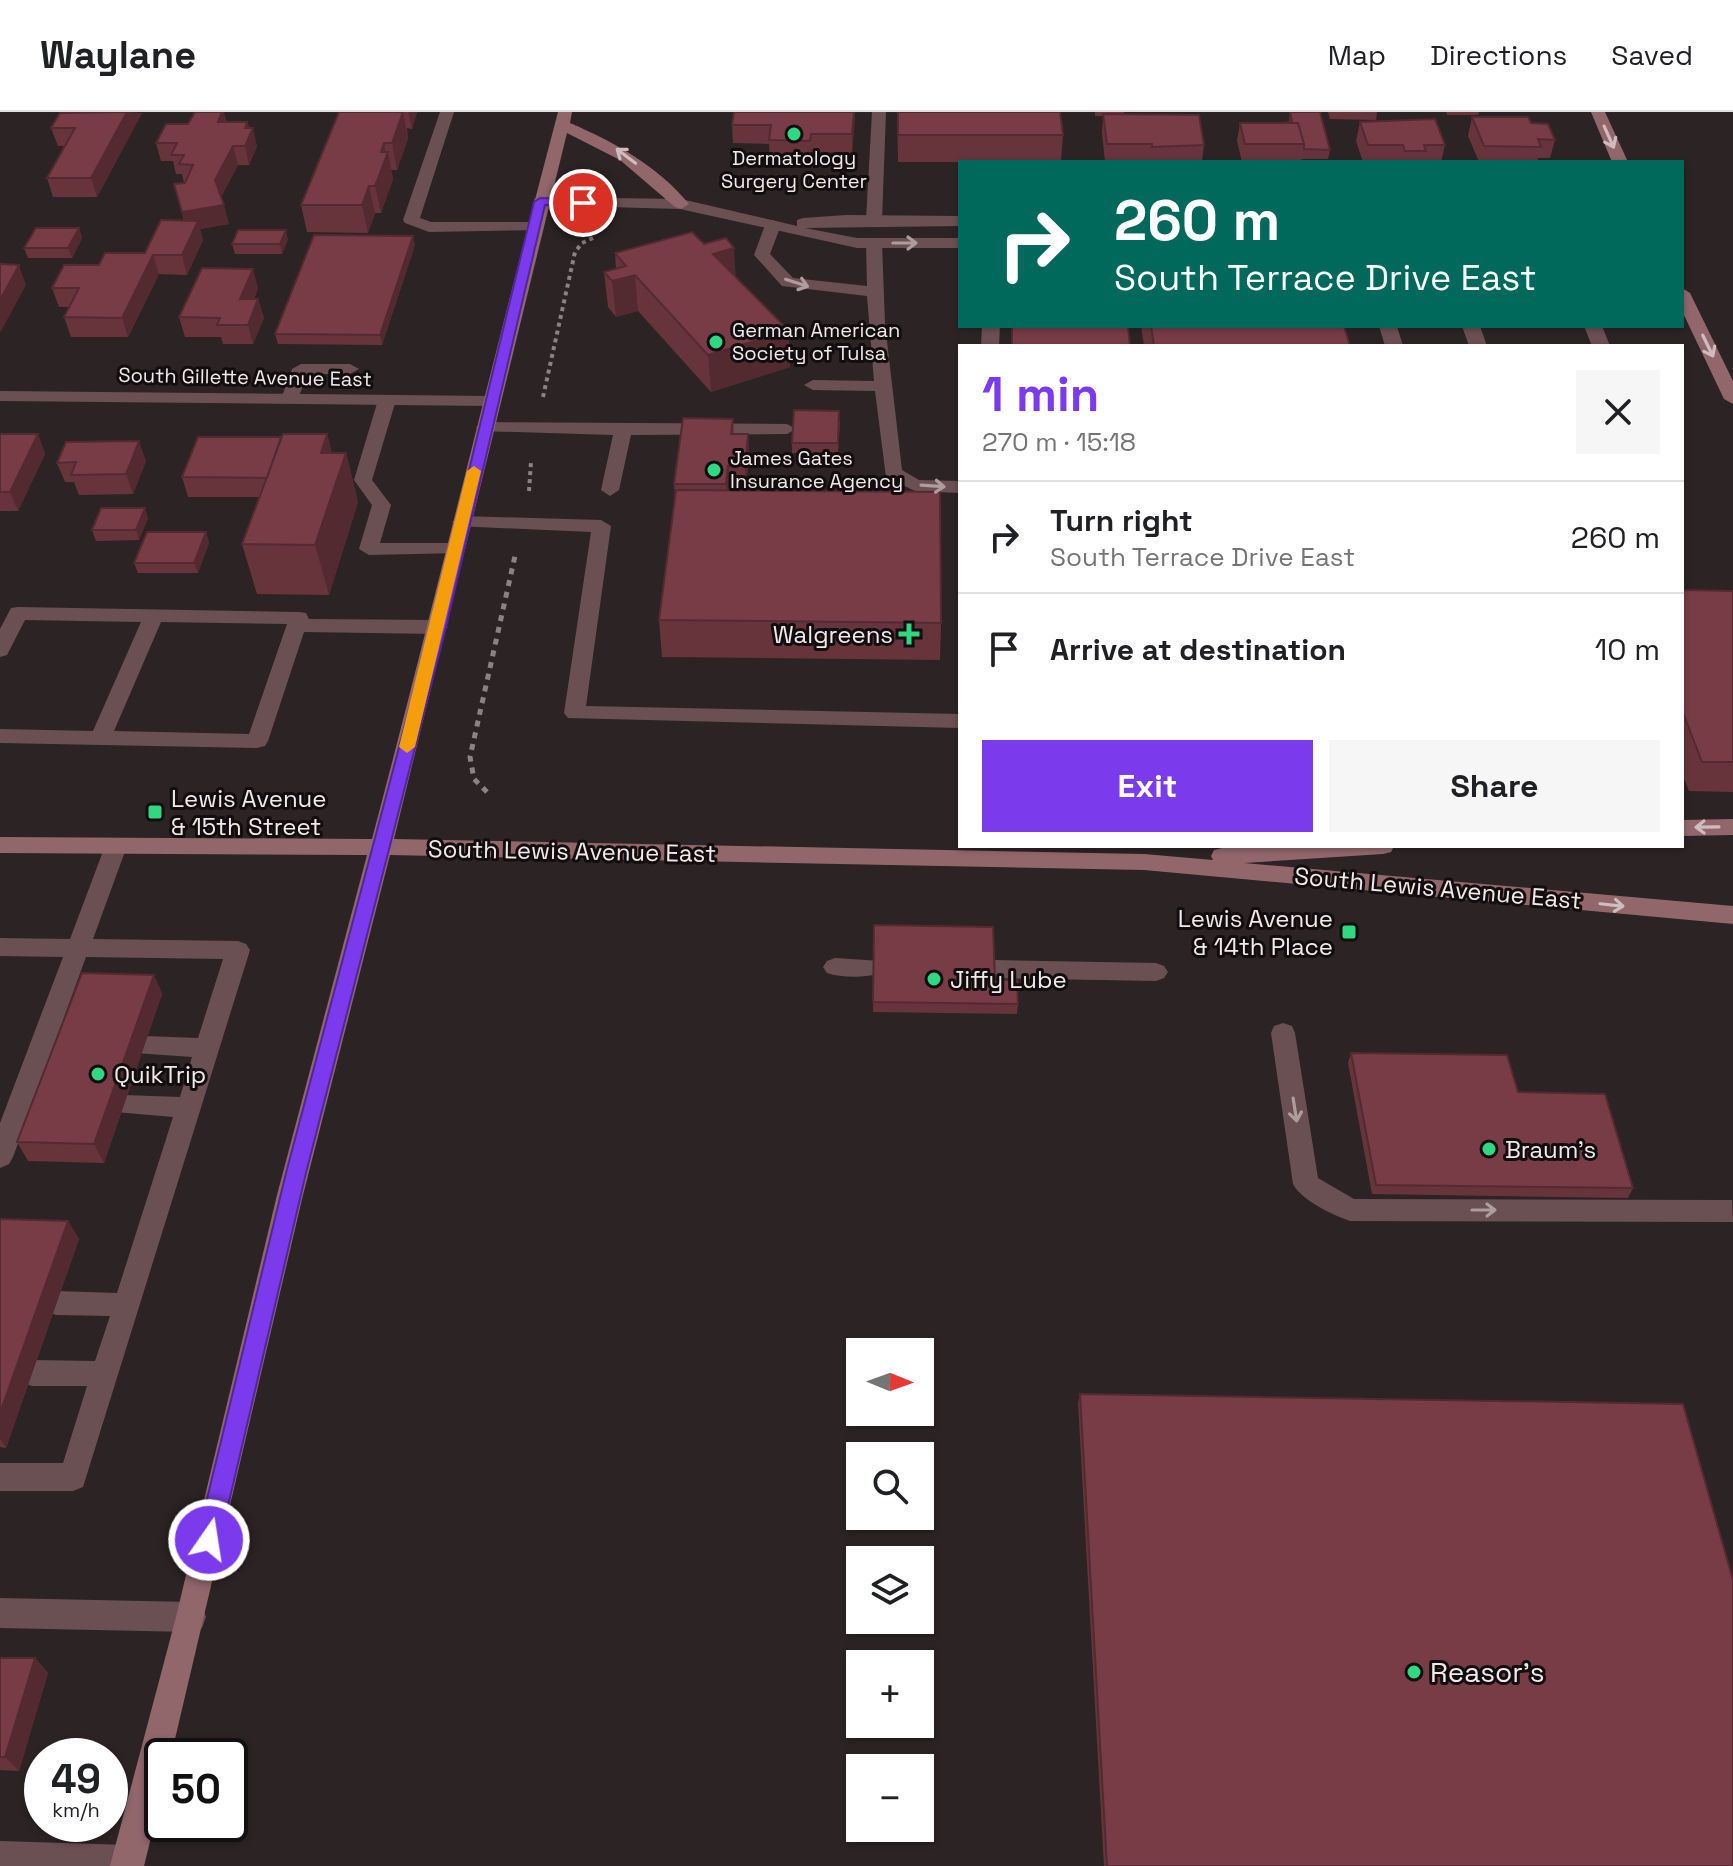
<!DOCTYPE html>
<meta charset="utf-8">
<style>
body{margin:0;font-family:"Space Grotesk",sans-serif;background:#f6f6f6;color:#202124;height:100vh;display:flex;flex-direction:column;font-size:30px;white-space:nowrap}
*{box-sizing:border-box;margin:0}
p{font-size:26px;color:#757577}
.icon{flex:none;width:44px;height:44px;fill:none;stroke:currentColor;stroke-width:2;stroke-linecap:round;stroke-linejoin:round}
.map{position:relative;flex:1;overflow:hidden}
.drawer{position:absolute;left:958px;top:232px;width:726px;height:504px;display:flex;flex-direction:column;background:#fff;border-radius:0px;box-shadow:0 2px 6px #0004}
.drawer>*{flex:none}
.top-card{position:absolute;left:958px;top:48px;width:726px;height:168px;border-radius:0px;box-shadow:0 2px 6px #0004;background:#00695c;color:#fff;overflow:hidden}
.needle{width:52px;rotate:91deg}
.fabs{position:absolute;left:846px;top:1226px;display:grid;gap:16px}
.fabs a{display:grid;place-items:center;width:88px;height:88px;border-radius:0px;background:#fff;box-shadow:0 2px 6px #0004;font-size:40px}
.speed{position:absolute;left:24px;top:1626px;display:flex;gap:16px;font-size:40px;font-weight:700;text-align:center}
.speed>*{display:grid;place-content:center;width:104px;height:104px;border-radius:50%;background:#fff;box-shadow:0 2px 6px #0004;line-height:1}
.speed small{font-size:20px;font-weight:400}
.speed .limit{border:4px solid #111;border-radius:12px;background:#fff;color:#111}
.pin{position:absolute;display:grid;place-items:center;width:68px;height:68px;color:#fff;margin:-34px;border:4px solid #fff;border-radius:50%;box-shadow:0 2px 8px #0007}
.me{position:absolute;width:88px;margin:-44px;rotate:13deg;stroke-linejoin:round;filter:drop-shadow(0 0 6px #0008)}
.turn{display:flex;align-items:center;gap:28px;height:168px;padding:0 24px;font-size:36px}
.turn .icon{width:104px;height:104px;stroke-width:2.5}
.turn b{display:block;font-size:56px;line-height:68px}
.round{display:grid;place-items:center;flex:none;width:84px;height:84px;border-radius:0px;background:#f6f6f6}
.overview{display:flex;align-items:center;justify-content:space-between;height:136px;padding:0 24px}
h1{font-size:48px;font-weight:700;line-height:60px;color:#7c3aed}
.button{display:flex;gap:16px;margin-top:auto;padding:16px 24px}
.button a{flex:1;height:92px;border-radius:0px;background:#7c3aed;color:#fff;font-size:32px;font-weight:700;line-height:92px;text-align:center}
.button a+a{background:#f6f6f6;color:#202124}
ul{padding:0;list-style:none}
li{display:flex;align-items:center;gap:24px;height:112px;padding:0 24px;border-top:2px solid #e0e0e0}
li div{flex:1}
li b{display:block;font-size:30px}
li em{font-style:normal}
header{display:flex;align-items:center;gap:48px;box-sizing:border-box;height:112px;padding:0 40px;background:#fff;border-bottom:2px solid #e0e0e0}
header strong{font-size:38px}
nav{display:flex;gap:44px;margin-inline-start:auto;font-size:28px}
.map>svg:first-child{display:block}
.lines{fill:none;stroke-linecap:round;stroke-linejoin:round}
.path-far1{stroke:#8a8383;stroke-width:4;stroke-dasharray:4 4;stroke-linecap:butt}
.path{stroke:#8a8383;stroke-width:5;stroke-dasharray:6 6;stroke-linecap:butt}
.lane{fill:#6b5053;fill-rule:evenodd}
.street{fill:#6b5053;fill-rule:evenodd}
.secondary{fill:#92676c;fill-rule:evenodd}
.wall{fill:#67343c}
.shaded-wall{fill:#542a31}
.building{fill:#783c46;stroke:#542a31;stroke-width:2}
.oneway{stroke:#cfbcbe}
.oneway2{stroke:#ae9d9e}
.route{fill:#7c3aed;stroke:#51269a;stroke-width:2}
.slow{fill:#f59e0b}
.poi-dot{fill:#31d882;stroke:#120d0e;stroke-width:3}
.labels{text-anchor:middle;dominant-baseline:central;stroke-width:6;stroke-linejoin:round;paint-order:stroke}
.far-poi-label{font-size:20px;fill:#f0eaea;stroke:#120d0e;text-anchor:start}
.far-street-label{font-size:20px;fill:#f0eaea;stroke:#120d0e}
.poi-label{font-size:24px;fill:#f0eaea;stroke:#120d0e;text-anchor:start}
.street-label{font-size:24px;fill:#f0eaea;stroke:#120d0e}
.near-poi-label{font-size:28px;fill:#f0eaea;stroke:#120d0e;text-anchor:start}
</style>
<header>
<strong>Waylane</strong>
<nav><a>Map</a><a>Directions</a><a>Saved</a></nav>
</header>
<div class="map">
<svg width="1733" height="1754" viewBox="0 0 1733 1754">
<rect width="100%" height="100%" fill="#2c2324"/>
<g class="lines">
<path class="path-far1" d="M543 285 575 140 582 131 595 125
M529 379 531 350"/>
<path class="path" d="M487 680 474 667 470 645 515 444"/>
<path class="lane" d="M440 0H454L420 106 431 110H534L542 115 540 118 429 120 405 111 403 108Z
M872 0H886L882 108 874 113 866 108Z
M773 108 781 113 770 142 793 166 867 174 866 131 874 126 882 131 885 212 902 358 919 368 960 369V381L915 379 886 365 875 279 813 278 804 273 813 268 874 269 867 184 782 174 754 143 765 113Z
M982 214H1000L999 234H981Z
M1379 214H1397L1403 234H1385Z
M1462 214H1480L1487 234H1469Z
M1584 214H1602L1610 234H1592Z
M301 252H350L359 257 350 262H308L296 291H284L281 287 292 257Z
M387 283 396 288 372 368 391 393 380 431H455L462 433 465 437 462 441 369 443 359 437 372 393 354 368 378 288Z
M485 310 787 312 796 317 787 322 631 323 619 378 610 384 601 378 613 323 479 319 476 315Z
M462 404 601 408 611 414 586 594 960 602V616L568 606 564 601 591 420 455 414 452 410Z
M18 495 299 500 306 501 309 507 438 508 448 515 438 522 304 520 268 629 265 634 257 636 0 631V617L93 619 141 510 25 508 7 543 0 545V517L11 496ZM161 510 287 512 249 622 114 619Z
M116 726 124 728 127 734 93 827 238 829 246 832 250 838 83 1375 73 1379H0V1351H63L87 1274H32L22 1270 18 1261 22 1252 32 1248 95 1249 110 1204 56 1203 46 1199 42 1191 46 1183 56 1179 117 1181 173 1005 115 1000 111 993 115 986 124 983 180 985 192 945 135 941 132 934 135 927 144 924 198 926 223 847 86 845 13 1045 9 1052 0 1056V1011L63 845 0 844V826L70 827 105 734 108 728Z
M835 846 881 849 885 855 881 861C866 866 842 866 827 861L823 855 827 849Z
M994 848 1156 851 1164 854 1168 860 1164 866 1156 869 994 866 986 863 982 857 986 851Z
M1283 911 1292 914 1295 921 1318 1066 1354 1087 1732 1088 1733 1110 1350 1109C1333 1103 1301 1088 1293 1072L1271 921 1274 914Z
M0 1729 128 1733 140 1738 145 1750 143 1754H0Z"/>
<path class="street" d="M540 85 681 87 797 114V108L803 106 846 103 960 104V114L805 116 857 126H960V136H857L680 97 534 93V87Z
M0 279 490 284 499 289 490 294 0 289Z
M0 1486 191 1490 202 1494 206 1505 202 1516 191 1520 0 1516Z"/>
<path class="secondary" d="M558 0H572L570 11C614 30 658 54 689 92L681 97 675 95 620 48 567 21 394 727 1144 742 1213 748 1211 744 1214 738 1222 736 1394 734 1391 740 1383 742 1244 751 1733 794V812L1144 758 390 743 303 1083 171 1644H162V1681L144 1754H110L176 1505 277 1083 367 743 0 741V725L372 727C436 485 494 241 558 0Z
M1591 0H1605L1628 50H1612Z
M1682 176 1690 181 1733 269V292L1724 287 1682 199Z
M1733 707V723L1682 724V708Z"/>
</g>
<path class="wall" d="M339 0H417L412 17 407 16 408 26 397 58H391L393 67 381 101H375L368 121 307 120 301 93Z
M734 0H855L852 41 811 40V47H770L769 32 733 31 732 13Z
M897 0 1063 23 1061 50H898Z
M1095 0H1124V3L1204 33 1202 50H1105L1102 21 1103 4H1095Z
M1290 0 1330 38 1328 47H1302L1301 50H1242L1237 29 1240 11 1289 10Z
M1328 0H1377L1376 8 1330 7Z
M1446 0H1479L1478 3H1447Z
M142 1 97 85H53L47 66 64 34H58L51 16Z
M1472 5 1531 11 1555 28 1550 46H1538L1537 50H1479L1468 24Z
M227 10H247L257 34 249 53H238L221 85 229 112 200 117 203 128 187 163 159 162 128 225H71L64 205 69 195H59L52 176 99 153 145 141 184 109 174 72 184 71 182 62H176L173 49H161L156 31 188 12Z
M1360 10 1445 33 1441 50H1363L1356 29Z
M79 116 82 126 72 146H28L24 136Z
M288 127 282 142H235L232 132Z
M704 132 735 164 790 255 711 280 638 199 616 205 608 195 604 160 616 156 615 141Z
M415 133 382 233 278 232 275 222Z
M258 176 254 187H258L264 206 253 232H223L221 225H185L179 205Z
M1141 214H1344L1350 234H1144Z
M733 307 734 322H748L749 342 746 374H729V378L941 511 940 548 662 545 659 508 675 384 674 372Z
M840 309 838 341H792V331Z
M0 322H38L45 342 18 399H0Z
M327 322 332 341H346L358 390 329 483 257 482 242 432 259 385H188L182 365 281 325Z
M146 349 133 382 79 383 74 370H65L57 351Z
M148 406 139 428 96 429 92 418Z
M206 420 209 431 198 461H138L134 451Z
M1682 478 1733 479V680L1689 679 1682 661Z
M874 813 995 868 1018 892 1017 902 873 900Z
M154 863 162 882 104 1051 28 1049 17 1030Z
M1351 941 1518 980 1633 1076 1628 1086 1372 1082 1348 951Z
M0 1107 68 1109 79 1127 6 1336 0 1335Z
M1080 1282 1733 1754H1104L1078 1291Z
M0 1546H35L48 1561 19 1659 0 1658Z"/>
<path class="shaded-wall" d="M127 0 142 1 97 85 91 66Z
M222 0H224L228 15 218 10Z
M403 0 408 26 397 58 392 31Z
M408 0H417L412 17Z
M854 0 855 7 852 41V22Z
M247 10 250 21 253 16 257 34 249 53 245 34V16Z
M384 31 386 43 388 40 393 67 381 101 375 74 381 40Z
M233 34 238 53 220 87 215 68Z
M369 74 375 101 368 121 362 93Z
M224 93 229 112 200 117 203 128 187 163 182 143 187 119 182 100Z
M79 116 82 126 72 146 68 136Z
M286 118 288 127 282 142 280 132Z
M413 124 415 133 382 233 380 223Z
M734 136 736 171 713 142Z
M153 143 159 162 128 225 122 206Z
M19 153 26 173 0 221V188Z
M253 157 258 176 246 206 240 187Z
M635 163 638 199 616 205 612 169Z
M258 187 264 206 253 232 248 213Z
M789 219 790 255 711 280 708 243Z
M38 322 45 342 18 399 10 380Z
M327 322 338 365 346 341 358 390 329 483 315 433 321 341Z
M748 322 749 342 746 374 745 354Z
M139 329 146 349 133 382 126 362Z
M728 354 729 374 727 392 726 372Z
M145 396 148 406 139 428 136 418Z
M206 420 209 431 198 461 194 451Z
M154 863 162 882 104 1051 94 1032Z
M68 1109 79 1127 6 1336 0 1327V1301Z
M35 1546 48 1561 19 1659 5 1645Z"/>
<path class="building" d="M127 0 91 66H47L75 16H51L60 1Z
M195 0H222L218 10H247L245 16H253L245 34H233L215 68 224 93 182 100 174 72 185 71 193 53 179 52 184 43H171L177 31H156L166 12H188Z
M339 0H403L392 31H384L381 40H388L375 74H369L362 93H301Z
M734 0H854L852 22H811L810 29 769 28 771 13H732Z
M898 0H1060L1063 23H898Z
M1290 0H1320L1330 38 1304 37V32L1298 11H1282L1292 10Z
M1103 2 1199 3 1204 33 1152 35V32H1107Z
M1472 5H1528L1531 11 1548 12 1555 28 1538 27 1541 35 1484 34Z
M1435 7 1445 33H1424L1426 39H1405L1403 33H1368L1360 10Z
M1240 11H1298L1304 32H1245Z
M161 108 198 109 182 143H153L122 206 64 205 79 176H52L64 153H99L105 141H145Z
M36 116H79L68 136H24Z
M238 118H286L280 132H232Z
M692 120 704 132 726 126 734 136 713 142 789 219 708 243 635 163 612 169 604 160 626 154 615 141Z
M314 123 413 124 380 223 275 222Z
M0 152 19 153 0 188Z
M202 156 253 157 240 187H258L248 213H217L220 206 179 205Z
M1012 214H1128L1130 234H1012Z
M1151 214H1344L1350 234H1154Z
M794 298 839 299 838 331H792Z
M683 306 733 307 731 322H748L745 354H728L726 372H674Z
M0 322H38L10 380H0Z
M283 322H327L321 341H346L315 433 242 432Z
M198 325H281L267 366 182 365Z
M139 329 126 362 71 363 76 350 57 351 66 330Z
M676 378 940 380 941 511 659 508Z
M101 396H145L136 418H92Z
M147 420H206L194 451H134Z
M1682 478 1733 479V650H1702L1682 598Z
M874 813 993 815 995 868H1017L1018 892 873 890Z
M82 861 154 863 94 1032 17 1030Z
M1351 941 1507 943 1518 980 1605 982 1633 1076 1376 1073Z
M0 1107 68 1109 0 1301Z
M1080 1282 1683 1292 1733 1468V1754H1107Z
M0 1546H35L5 1645H0Z"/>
<defs><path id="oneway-shaft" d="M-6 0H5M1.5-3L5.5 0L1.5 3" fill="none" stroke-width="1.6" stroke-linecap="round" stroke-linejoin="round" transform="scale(2)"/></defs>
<g class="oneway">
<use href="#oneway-shaft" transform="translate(1609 25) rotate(66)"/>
<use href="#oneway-shaft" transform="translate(626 44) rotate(-143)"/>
<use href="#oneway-shaft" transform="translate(1708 234) rotate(64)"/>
<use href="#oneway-shaft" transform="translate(1707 715) rotate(179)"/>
<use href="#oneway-shaft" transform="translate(1612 793) rotate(6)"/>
</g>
<g class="oneway2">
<use href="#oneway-shaft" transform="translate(905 131)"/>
<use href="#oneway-shaft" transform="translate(797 171) rotate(18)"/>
<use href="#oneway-shaft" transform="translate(933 374) rotate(4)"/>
<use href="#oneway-shaft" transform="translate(1295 998) rotate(81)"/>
<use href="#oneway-shaft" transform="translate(1484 1098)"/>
</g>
<path class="route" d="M540 86 583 87 589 91 583 94 545 93 446 515 306 1061 220 1428 217 1435 209 1438 201 1435 197 1428 286 1061 431 515 534 90Z"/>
<path class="slow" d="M474 354 481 359 415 635 407 641 399 635 467 359Z"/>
<g class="poi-dot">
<circle cx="794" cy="22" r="8"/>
<circle cx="716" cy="230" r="8"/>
<circle cx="714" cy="358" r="8"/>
<path d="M905 510h8v8h8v8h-8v8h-8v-8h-8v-8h8z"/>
<rect x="147" y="692" width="16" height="16" rx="4"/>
<rect x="1341" y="812" width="16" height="16" rx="4"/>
<circle cx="934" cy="867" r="8"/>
<circle cx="98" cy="962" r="8"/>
<circle cx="1489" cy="1037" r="8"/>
<circle cx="1414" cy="1560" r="8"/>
</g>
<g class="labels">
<g class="far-poi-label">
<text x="794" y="46" text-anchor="middle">Dermatology<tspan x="794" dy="23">Surgery Center</tspan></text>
<text x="732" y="218">German American<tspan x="732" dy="23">Society of Tulsa</tspan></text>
<text x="730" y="346">James Gates<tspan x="730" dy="23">Insurance Agency</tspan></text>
</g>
<g class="far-street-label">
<text transform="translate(245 265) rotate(1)">South Gillette Avenue East</text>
</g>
<g class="poi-label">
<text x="893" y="522" text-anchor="end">Walgreens</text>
<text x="171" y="686">Lewis Avenue<tspan x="171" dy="28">&amp; 15th Street</tspan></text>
<text x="1333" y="806" text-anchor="end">Lewis Avenue<tspan x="1333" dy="28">&amp; 14th Place</tspan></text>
<text x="950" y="867">Jiffy Lube</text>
<text x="114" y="962">QuikTrip</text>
<text x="1505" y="1037">Braum's</text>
</g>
<g class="street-label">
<text transform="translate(572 739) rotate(1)">South Lewis Avenue East</text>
<text transform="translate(1438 776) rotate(5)">South Lewis Avenue East</text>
</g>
<g class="near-poi-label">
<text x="1430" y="1560">Reasor's</text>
</g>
</g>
</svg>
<div class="fabs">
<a><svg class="needle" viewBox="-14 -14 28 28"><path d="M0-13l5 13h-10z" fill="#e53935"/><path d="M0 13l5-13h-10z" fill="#757577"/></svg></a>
<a><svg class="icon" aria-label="search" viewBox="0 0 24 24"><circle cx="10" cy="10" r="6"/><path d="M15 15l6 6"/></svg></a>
<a><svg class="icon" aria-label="layers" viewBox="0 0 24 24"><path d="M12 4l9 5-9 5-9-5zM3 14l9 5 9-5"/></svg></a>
<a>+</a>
<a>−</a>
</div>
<div class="speed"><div>49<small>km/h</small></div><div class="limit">50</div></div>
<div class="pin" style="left:583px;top:91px;background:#d93025"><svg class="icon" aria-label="arrive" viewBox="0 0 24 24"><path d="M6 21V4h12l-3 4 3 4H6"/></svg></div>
<svg class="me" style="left:209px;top:1428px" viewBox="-20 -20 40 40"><circle r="17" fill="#7c3aed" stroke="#fff" stroke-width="3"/><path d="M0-11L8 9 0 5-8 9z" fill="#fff"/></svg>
<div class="top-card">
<div class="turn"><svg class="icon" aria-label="right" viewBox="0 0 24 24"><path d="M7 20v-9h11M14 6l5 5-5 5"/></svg><div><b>260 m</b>South Terrace Drive East</div></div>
</div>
<section class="drawer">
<div class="overview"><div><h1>1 min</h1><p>270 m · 15:18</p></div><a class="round"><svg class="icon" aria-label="close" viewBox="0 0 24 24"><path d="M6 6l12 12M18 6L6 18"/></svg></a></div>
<ul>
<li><svg class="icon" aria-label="right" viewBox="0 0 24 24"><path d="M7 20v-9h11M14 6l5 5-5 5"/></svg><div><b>Turn right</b><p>South Terrace Drive East</p></div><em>260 m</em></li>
<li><svg class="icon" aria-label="arrive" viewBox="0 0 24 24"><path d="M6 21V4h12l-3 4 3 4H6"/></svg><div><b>Arrive at destination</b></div><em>10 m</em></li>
</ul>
<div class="button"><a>Exit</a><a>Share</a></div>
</section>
</div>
